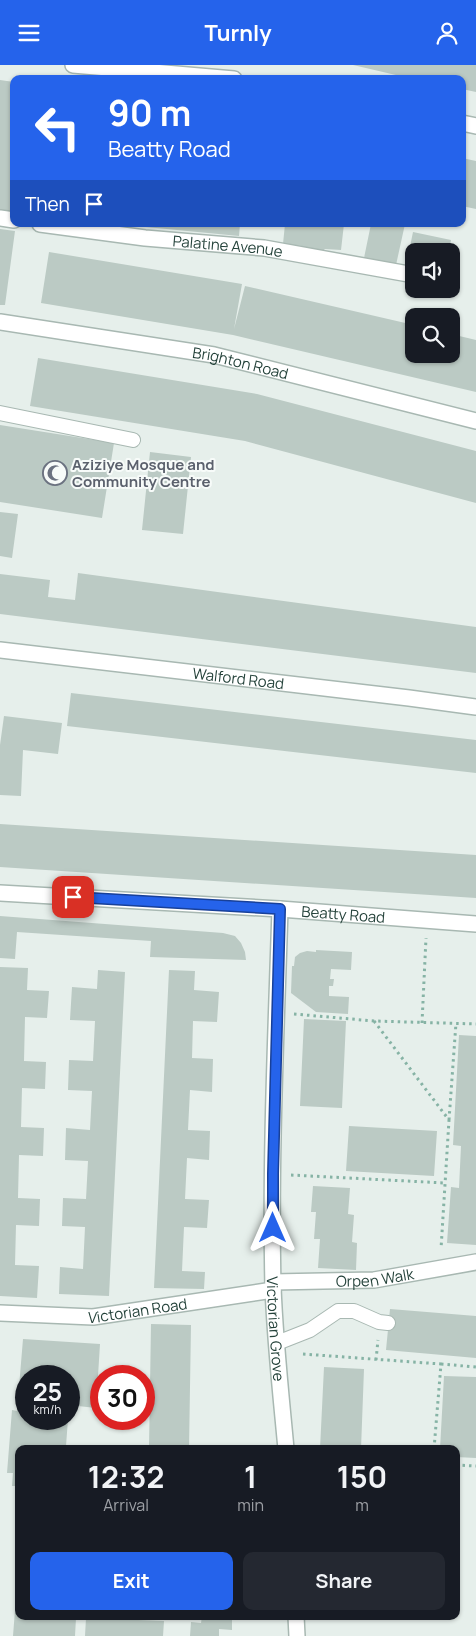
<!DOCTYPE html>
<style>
body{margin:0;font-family:Manrope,sans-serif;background:#242831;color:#f1f3f6;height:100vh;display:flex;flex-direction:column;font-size:19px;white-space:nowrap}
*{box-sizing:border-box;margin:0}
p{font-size:16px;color:#9ea1a6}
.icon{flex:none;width:28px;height:28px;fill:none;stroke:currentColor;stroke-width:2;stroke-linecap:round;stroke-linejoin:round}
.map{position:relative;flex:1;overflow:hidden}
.panel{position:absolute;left:15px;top:1380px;width:445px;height:175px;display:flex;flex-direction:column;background:#171b24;border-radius:10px;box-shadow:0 1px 4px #0004}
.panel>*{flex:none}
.top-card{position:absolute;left:10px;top:10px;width:456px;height:152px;border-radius:10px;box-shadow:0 1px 4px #0004;background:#2563eb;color:#fff;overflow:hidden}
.buttons{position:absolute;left:405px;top:178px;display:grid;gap:10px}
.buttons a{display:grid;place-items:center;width:55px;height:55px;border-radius:10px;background:#171b24;box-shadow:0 1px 4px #0004;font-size:25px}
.speed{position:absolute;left:15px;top:1300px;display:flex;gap:10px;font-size:25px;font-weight:700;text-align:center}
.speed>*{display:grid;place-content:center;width:65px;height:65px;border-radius:50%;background:#171b24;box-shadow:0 1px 4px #0004;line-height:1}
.speed small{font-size:12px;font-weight:400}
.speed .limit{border:8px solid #d22;background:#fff;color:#111}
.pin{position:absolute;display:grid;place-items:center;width:42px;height:42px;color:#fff;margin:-21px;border-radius:10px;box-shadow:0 2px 8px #0006}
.me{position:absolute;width:55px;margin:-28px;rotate:0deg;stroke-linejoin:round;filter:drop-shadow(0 0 4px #0008)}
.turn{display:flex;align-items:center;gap:18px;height:105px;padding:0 15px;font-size:22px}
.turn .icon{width:65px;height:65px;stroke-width:2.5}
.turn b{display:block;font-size:35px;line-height:42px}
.then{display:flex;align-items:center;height:48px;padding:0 15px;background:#0003;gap:10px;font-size:19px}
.eta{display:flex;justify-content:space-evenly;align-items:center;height:85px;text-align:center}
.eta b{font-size:30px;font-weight:700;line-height:35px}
.button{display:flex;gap:10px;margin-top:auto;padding:10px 15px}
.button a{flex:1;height:58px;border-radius:10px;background:#2563eb;color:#fff;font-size:20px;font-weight:700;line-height:58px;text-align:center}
.button a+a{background:#242831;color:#f1f3f6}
header{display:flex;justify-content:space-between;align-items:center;height:65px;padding:0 15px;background:#2563eb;color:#fff;font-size:22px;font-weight:700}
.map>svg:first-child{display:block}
.building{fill:#bbcac4}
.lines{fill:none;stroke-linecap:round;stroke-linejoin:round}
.lane-casing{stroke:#a8b8b2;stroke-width:16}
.street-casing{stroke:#a8b8b2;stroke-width:18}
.path{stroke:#86b3a5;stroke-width:3;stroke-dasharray:2.5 4;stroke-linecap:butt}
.lane{stroke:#fff;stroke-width:14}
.street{stroke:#fff;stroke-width:15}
.route-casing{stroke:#184099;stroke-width:12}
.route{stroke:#2563eb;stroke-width:9}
.labels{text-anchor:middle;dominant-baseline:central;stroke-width:4;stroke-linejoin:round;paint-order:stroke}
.street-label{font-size:15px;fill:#24423a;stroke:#f7fbf9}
.worship-label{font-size:15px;font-weight:bold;fill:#5b616d;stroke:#f7fbf9;text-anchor:start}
</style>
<header><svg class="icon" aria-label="menu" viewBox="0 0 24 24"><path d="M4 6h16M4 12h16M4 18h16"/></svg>Turnly<svg class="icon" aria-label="person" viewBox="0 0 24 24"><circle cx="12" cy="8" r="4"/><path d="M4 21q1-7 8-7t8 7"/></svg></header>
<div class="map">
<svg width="476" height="1571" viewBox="0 0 476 1571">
<rect width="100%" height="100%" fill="#e6efeb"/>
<path class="building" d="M353 0H476V27L462 24V14H413Z
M0 15 14 17 13 146 0 145Z
M462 93 476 96V144L462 141Z
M125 159H240L239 171 125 160Z
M285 159H344L341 185 325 184 320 188 305 187 302 181 283 179Z
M371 159H405L396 200 364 193Z
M0 164 15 166 5 240H0Z
M413 167 451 175 449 186H414V202L406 201Z
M49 187 242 219 234 264 245 221 414 260V289H451V269L476 275V327L233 270 41 238Z
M38 293 257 329 476 386V438L245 376 30 341Z
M0 360 114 378 102 453 0 437Z
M150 387 191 392 183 469 142 465Z
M0 447 18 449 12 493 0 491Z
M78 508 476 562V608L0 549V509L50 515 48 532 75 535Z
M71 628 476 675V708L67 661Z
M4 651 62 658 58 689 23 685 21 731 0 730V680Z
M0 759 476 790V833L0 802Z
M0 851 223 868 235 871 241 878 245 887 246 895 150 892 151 876 17 867 15 894 0 893Z
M316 885 352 887 351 905 331 904 330 914H334L333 921H329V931L349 932 348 949 316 947 291 928 292 901H294L295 892 300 888 307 886 316 887Z
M0 902 28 903 27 925 49 926 47 953 25 952 24 996 46 997 45 1024 22 1023 21 1062 44 1063 43 1091 19 1090 18 1133 40 1134 39 1161 16 1160 15 1200 39 1201 37 1233 0 1231Z
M98 905 125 907 109 1231 59 1229 60 1202 83 1204 85 1162 62 1161 63 1133 86 1134 88 1096 65 1095 66 1063 90 1065 92 1026 68 1025 69 995 93 996 95 956 70 955 72 922 97 924Z
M169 905 195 906 194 925 219 927 217 957 193 956 192 993 213 994 212 1027 190 1025 188 1065 210 1066 209 1095 187 1093 185 1134 209 1135 207 1163 184 1162 182 1206 205 1207 204 1224 154 1223Z
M304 954 346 956 342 1043 300 1041Z
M459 970 476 971V1180L447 1178 451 1122 459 1123 461 1081 453 1080Z
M349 1061 437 1066 434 1111 346 1106Z
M313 1121 350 1123 348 1149 354 1150 352 1177 357 1178 356 1205 318 1203 320 1174H314L316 1147H311Z
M390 1244 476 1251V1293L386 1285Z
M151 1259 191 1260 189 1384H149Z
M23 1274 100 1279 96 1343 69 1340V1311H26V1354H68L66 1381 77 1382V1384H19V1421H12L13 1408H7L12 1345 17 1346Z
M324 1302 364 1304 361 1384H320Z
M444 1311 476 1312V1393L456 1392V1384H440Z
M15 1545 19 1546V1551L76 1553 75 1571H13Z
M202 1551H232V1565L219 1564V1571H190L191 1557 201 1558Z
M86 1553 164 1556 163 1571H85Z"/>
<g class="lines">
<defs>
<path id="lane" d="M0 348 133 375
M277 1278 310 1265 338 1246H354L379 1257 388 1258"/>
<g id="street">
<path d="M73 0 234 14"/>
<path d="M462 58 476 61"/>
<path d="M0 153 14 155"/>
<path id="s1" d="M40 159 145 173 264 183 414 210"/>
<path id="s2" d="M0 257 214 290 476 356"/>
<path id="s3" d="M0 585 409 633 476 642"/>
<path id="s4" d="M0 828 280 844 476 859"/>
<path id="s5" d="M280 844C276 970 270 1096 273 1222 275 1276 281 1330 286 1384"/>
<path id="s6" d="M273 1217 374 1215 476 1197"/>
<path id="s7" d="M0 1248 93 1252 273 1225"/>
<path d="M296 1551 297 1571"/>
</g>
</defs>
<use href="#lane" class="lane-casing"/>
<use href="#street" class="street-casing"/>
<path class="path" d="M294 949 374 956 476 959
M374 956 449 1055 441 1184
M422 958 426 873
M449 1055 456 958
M291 1110 445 1118
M303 1289 441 1299 434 1384
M376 1295 378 1275
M441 1299 476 1302
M456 1400 476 1401"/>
<use href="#lane" class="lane"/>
<use href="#street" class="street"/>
</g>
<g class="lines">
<defs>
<path id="route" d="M73 832 280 844 273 1109V1163"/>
</defs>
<use href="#route" class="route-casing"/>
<use href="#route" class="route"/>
</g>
<defs>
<symbol id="mosque-ring" viewBox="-11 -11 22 22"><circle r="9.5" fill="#f7fbf9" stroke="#6b7280" stroke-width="1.5"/><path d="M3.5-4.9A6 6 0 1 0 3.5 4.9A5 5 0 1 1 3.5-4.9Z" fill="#6b7280"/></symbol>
</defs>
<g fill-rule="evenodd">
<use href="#mosque-ring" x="41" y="394" width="28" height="28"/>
</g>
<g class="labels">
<g class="street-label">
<text stroke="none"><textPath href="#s1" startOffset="189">Palatine Avenue</textPath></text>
<text stroke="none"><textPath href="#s2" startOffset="244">Brighton Road</textPath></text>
<text stroke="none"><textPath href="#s3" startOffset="240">Walford Road</textPath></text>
<text stroke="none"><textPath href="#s4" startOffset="344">Beatty Road</textPath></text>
<text stroke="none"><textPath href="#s6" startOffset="102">Orpen Walk</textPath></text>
<text stroke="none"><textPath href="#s7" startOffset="138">Victorian Road</textPath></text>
<text stroke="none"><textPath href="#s5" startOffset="420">Victorian Grove</textPath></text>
</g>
<g class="worship-label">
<text x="72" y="399">Aziziye Mosque and<tspan x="72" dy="17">Community Centre</tspan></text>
</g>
</g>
</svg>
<div class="buttons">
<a><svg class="icon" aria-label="sound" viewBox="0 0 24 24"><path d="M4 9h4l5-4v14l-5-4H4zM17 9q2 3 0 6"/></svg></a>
<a><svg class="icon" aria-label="search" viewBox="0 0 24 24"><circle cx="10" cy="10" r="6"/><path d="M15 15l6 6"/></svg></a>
</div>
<div class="speed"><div>25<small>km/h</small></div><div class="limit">30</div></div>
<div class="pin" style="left:73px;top:832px;background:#d93025"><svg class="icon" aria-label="arrive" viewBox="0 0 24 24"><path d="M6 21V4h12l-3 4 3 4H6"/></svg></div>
<svg class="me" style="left:273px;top:1163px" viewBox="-20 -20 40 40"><path d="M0-17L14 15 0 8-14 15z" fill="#2563eb" stroke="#fff" stroke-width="4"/></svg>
<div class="top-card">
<div class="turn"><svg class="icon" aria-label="left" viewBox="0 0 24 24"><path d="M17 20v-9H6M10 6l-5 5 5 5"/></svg><div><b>90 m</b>Beatty Road</div></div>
<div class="then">Then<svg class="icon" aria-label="arrive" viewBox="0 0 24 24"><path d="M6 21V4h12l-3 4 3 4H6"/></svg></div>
</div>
<section class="panel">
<div class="eta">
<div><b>12:32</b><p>Arrival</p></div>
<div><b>1</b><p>min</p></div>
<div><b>150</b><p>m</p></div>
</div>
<div class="button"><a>Exit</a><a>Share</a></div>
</section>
</div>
